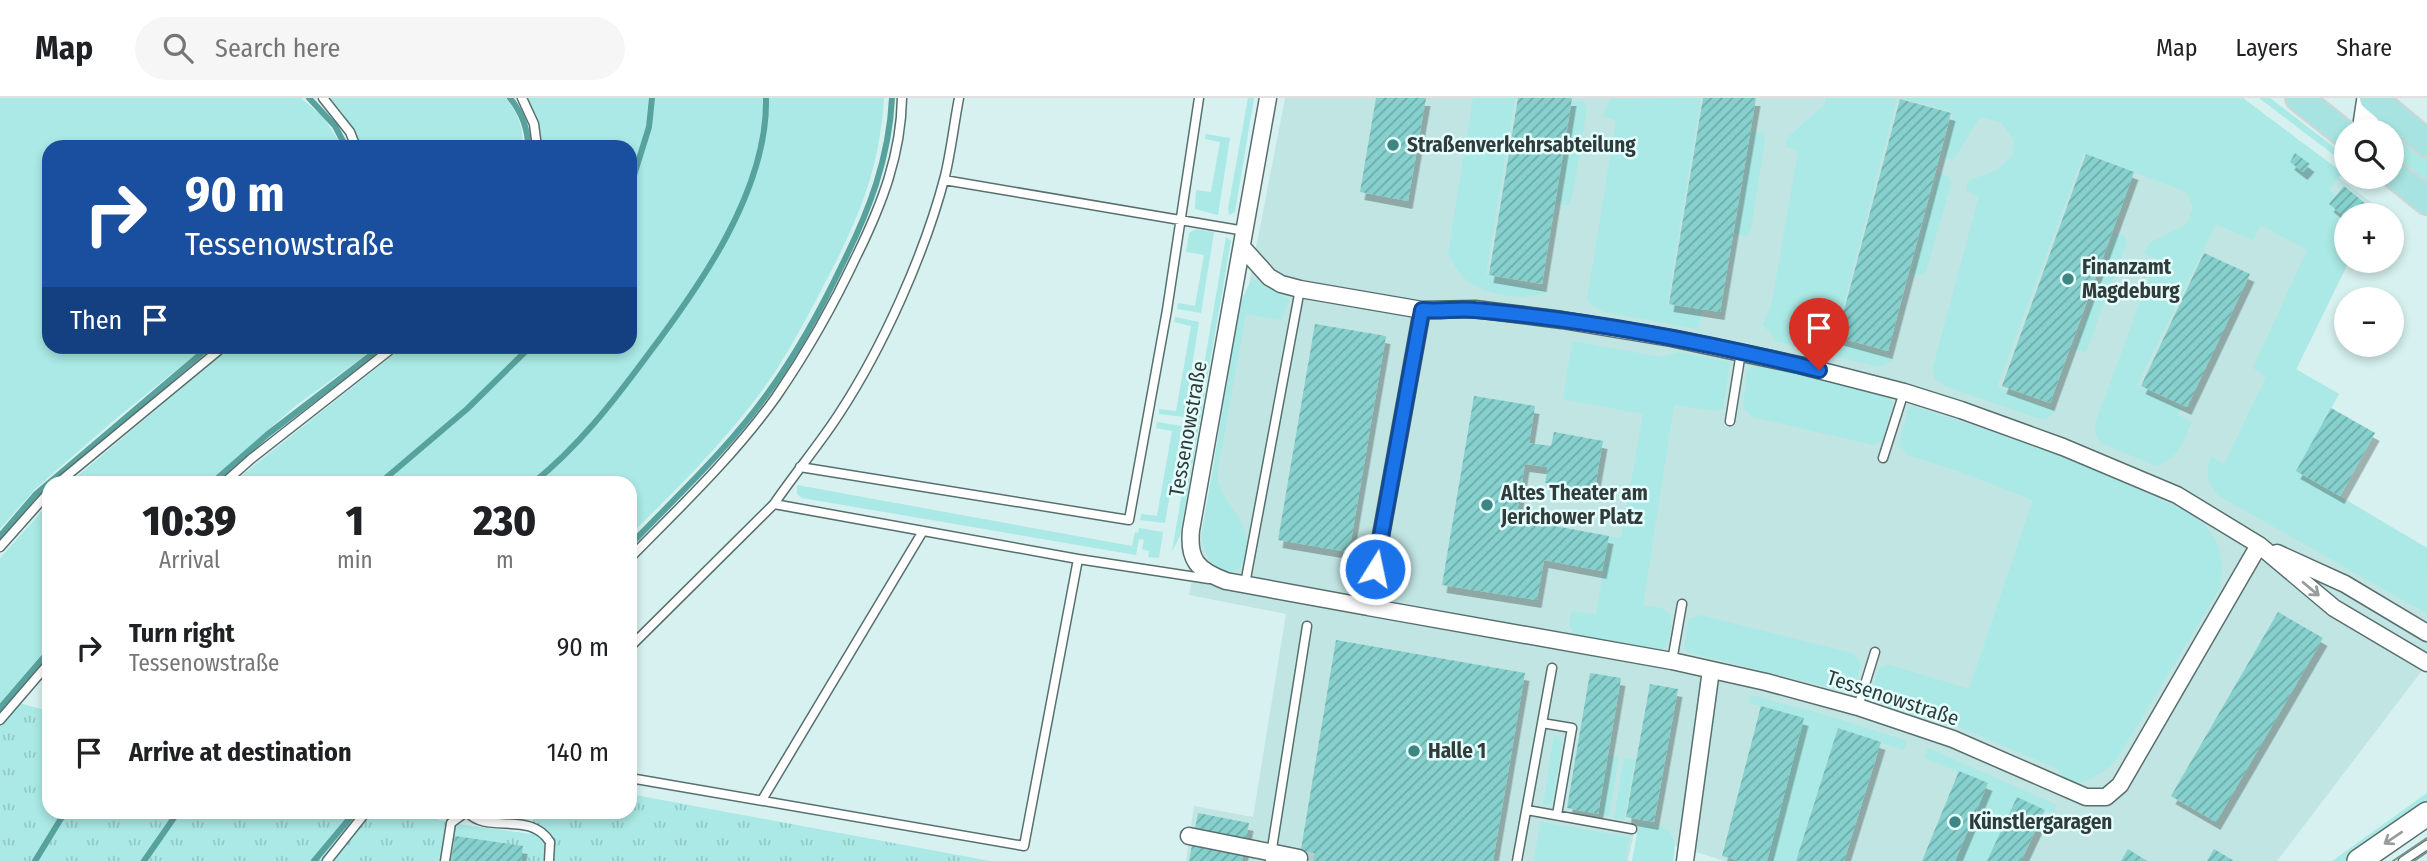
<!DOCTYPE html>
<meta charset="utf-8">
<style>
body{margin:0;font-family:"Fira Sans Condensed",sans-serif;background:#f6f6f6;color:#202124;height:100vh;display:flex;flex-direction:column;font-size:26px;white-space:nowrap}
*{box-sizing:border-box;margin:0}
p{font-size:23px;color:#757577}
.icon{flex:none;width:38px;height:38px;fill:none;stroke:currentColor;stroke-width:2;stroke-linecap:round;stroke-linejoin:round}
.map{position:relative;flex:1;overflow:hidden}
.details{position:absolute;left:42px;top:378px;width:595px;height:343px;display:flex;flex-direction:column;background:#fff;border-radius:21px;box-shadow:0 4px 10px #0003}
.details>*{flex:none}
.top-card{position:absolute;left:42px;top:42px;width:595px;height:214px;border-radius:21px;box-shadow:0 4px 10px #0003;background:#1a4fa0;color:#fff;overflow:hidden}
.tools{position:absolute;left:2334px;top:21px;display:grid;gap:14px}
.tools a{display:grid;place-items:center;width:70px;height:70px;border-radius:50%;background:#fff;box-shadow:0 4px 10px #0003;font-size:35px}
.pin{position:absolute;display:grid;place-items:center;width:60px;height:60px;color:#fff;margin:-72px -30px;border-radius:50% 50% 50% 0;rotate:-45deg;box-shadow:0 0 7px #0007}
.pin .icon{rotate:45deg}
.me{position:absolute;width:77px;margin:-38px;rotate:10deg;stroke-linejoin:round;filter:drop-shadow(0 0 5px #0008)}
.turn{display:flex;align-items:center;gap:24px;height:147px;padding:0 28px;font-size:32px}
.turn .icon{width:91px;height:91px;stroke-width:2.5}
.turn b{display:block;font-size:49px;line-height:60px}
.then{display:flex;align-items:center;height:66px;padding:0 28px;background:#0003;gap:14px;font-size:26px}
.eta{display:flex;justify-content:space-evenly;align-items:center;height:119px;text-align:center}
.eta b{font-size:42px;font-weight:800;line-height:49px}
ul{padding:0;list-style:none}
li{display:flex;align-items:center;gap:21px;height:105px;padding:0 28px}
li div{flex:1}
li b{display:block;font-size:26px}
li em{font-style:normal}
header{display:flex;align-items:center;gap:42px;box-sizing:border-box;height:98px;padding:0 35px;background:#fff;border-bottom:2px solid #e0e0e0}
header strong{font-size:33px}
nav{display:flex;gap:38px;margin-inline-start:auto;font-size:24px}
.search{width:490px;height:63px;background:#f6f6f6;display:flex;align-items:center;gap:18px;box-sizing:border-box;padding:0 24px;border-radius:38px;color:#757577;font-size:26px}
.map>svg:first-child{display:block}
.built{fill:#c1e5e3}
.grass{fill:#aae9e5}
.park{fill:url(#park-tufts)}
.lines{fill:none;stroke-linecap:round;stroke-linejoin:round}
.stream{stroke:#58a29e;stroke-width:6}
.building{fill:url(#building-hatch);filter:url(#shadow)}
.street-tunnel{stroke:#b5cdcb;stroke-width:16;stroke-dasharray:16 8;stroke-linecap:butt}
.lane-casing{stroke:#586f6e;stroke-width:11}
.street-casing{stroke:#586f6e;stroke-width:19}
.secondary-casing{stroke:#586f6e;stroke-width:26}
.primary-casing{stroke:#d2d4d4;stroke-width:30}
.lane{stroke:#fff;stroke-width:8}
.street{stroke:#fff;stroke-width:16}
.secondary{stroke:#fff;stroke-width:23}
.primary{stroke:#a7e3e0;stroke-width:26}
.tram{stroke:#7e908e;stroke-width:2}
.oneway{stroke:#989d9c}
.route-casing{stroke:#114b97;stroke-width:18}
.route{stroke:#1a73e8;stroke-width:12}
.poi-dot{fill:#3e8683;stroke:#e3fefc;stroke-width:2.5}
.labels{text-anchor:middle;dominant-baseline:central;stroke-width:5;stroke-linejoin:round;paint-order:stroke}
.poi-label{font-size:21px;font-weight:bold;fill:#313b3a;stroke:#e3fefc;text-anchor:start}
.street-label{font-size:21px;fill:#313b3a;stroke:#e3fefc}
</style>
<header>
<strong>Map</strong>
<div class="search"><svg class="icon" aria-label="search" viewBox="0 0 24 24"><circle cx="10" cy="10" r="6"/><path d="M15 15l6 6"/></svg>Search here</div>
<nav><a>Map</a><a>Layers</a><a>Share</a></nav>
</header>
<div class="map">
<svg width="2427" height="763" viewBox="0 0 2427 763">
<defs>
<pattern id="park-tufts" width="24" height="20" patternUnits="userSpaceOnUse" patternTransform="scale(1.75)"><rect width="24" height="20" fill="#aae9e5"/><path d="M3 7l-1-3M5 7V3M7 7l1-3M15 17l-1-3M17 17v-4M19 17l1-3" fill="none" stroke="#93c9c5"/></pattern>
<pattern id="building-hatch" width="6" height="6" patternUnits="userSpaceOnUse" patternTransform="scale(1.75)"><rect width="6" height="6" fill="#86d1cd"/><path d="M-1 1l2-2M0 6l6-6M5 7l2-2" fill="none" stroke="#6eaba7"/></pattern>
<filter id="shadow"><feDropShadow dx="4.5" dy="8" stdDeviation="0" flood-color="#0004"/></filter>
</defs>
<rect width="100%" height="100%" fill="#d6f1ef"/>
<path class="built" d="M1285 0H2227L2299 49 2376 108 2371 117H2347V163H2349L2296 272 2339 296 2331 310 2375 335 2340 398 2427 450V566L2277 763H1725L1634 735 1628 763H1186L1194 708 1253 719 1286 516 1189 497Z"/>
<path class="grass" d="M0 0H301L323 19 343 49H49V248L205 249 119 318 36 390 0 431Z
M329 0H506C517 15 525 30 522 49H361L343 15Z
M527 0H884C880 69 859 120 827 181 811 212 794 244 775 274 735 334 681 387 630 437V385H232L403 249 630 248V49H541C543 31 536 15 527 0Z
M1248 0H1254L1235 114 1229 117 1228 111Z
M1473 0H1515L1486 176 1548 193C1528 204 1486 198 1468 183 1459 176 1453 165 1448 155Z
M1701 0 1667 206 1702 213 1698 231 1604 214 1591 207 1587 202 1616 22 1603 18 1611 1Z
M1826 0H1897L1835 241 1894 261 1885 267 1875 268 1778 244 1763 227 1772 204 1798 53 1785 49 1788 39 1825 6Z
M1901 0H2243L2343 75 2329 92 2336 98 2329 106 2347 121V163H2349L2296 271 2339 296 2296 373 2427 450 2426 515 2221 399C2205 385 2206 377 2211 358L2224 366 2266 279 2253 270 2307 152 2261 127 2253 142 2216 126 2137 287 2181 310 2178 317 2192 324C2182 344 2179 361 2156 368L2101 345 2096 337 2095 326 2156 161 2143 155 2151 144 2187 126 2193 109 2186 94 2084 55 1997 289 2056 313 2046 321H2040L1945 288 1934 280 1933 269 1979 98 1966 93 1969 82 1996 73 2013 57V41L2001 24 1980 19 1953 62 1944 59 1953 14Z
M2259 0H2270L2347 59V67Z
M1573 2 1584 4 1587 11 1572 100 1568 107 1556 106Z
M1752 33 1763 35 1765 42 1751 131 1747 138 1735 136Z
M1206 36 1230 40 1218 117 1195 111 1196 92 1211 94 1220 44 1205 41Z
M2392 39 2402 40 2427 61V89L2392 60Z
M1938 75 1948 78 1951 85 1926 174 1919 177 1911 176Z
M1196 131 1214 134 1201 215 1177 211 1178 205 1195 208 1204 157 1186 154 1189 135Z
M2114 135 2124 137 2127 144 2086 254 2074 251Z
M1226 139 1231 143 1180 438 1172 453Z
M1252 180 1290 202 1281 222 1246 216 1217 376C1219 406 1254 422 1246 457 1245 463 1243 468 1238 471 1217 484 1201 452 1202 436L1240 205Z
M1175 219 1199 224 1184 319 1159 316V311L1176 313 1191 228 1174 224Z
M1572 243 1661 259 1678 254 1730 264 1723 311 1717 313 1674 307 1643 507C1650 509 1661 508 1666 513 1676 520 1669 544 1663 552L1574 537 1569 526 1571 513 1596 517 1609 438 1621 440 1643 316 1563 301Z
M232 248 377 249 295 308 209 385H69Z
M1753 268 1802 276 1889 300 1893 305 1882 342 1874 347 1752 319 1743 309 1747 275 1749 270Z
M1913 308 2024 344 2082 366 2194 417C2219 439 2226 457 2220 490L2117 661C2104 675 2070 700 2058 671L1931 617 1923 620 1871 602 1878 571 1887 566 1969 591 2033 402 1955 372 1907 357 1899 346 1909 309Z
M1157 324 1182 328 1165 425 1140 422 1141 416 1157 418 1172 333 1156 330Z
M797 387 1132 448 1135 434 1138 435 1139 430 1163 434 1159 460 1148 459 1149 453 1142 451 1144 442 1139 441 1136 457 802 400 797 396Z
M49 405V547L0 607V460Z
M1700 517 1848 554 1858 560 1861 567 1853 595 1691 555 1684 551 1689 521Z
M1751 597 1826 617 1907 643 1904 652 1838 630 1796 763H1767L1804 620 1748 605Z
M1554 637 1560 640 1562 646 1553 701 1549 706 1543 707Z
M1928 650 2057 707 2053 716 2017 700 1987 763H1955L1988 686 1924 660Z
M1609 658 1619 659 1609 718 1599 716Z
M1624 660 1635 662 1624 722 1614 720Z
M2427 695V705L2345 763H2332Z
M1540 724 1630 739 1625 763H1534Z
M1639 725C1667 728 1679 732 1673 763H1632Z"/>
<path class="park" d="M0 600 49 613V714H411L451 725 531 736 534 714H630V696L990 763H0Z"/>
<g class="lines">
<path class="stream" d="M309 0 335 28 346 49
M510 0C522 15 528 30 528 49
M630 90 649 29 652 0
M212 385 268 336 383 248
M380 385 467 311 531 248
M533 385C578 349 613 304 647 258 700 188 768 92 766 0
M0 438 36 396 210 248
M630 447C678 397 730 349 770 292 798 253 821 211 842 167 869 113 889 61 892 0
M0 610 49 553
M35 763 65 714
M144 763 178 714
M314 763 355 714"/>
</g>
<path class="building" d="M1376 0H1426L1408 103 1360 94Z
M1518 0H1572L1542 186 1489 177Z
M1703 0H1756L1720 214 1669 206Z
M1900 1 1951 15 1888 253 1837 239Z
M2295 55 2310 66 2303 74 2290 64Z
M2086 56 2134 74 2050 305 2002 288Z
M2344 88 2367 107 2358 117H2347V121L2329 106Z
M2204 155 2250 176 2187 309 2141 288Z
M1315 226 1386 238 1349 454 1278 442Z
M1474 298 1535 308 1529 345 1551 348 1554 334 1603 343 1594 394 1545 385 1548 369 1525 366 1516 421 1609 438 1602 473 1544 462 1537 502 1442 487Z
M2331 310 2375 335 2340 398 2296 373Z
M2278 514 2323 540 2216 724 2171 698Z
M1336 542 1525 575 1493 763H1299Z
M1590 575 1621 580 1598 716 1567 710Z
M1650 586 1678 591 1654 724 1626 719Z
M1761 608 1804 620 1767 763H1740L1722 758Z
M1838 630 1881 644 1844 763H1796Z
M1959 673 1988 685 1955 763H1922Z
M2017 699 2045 712 2021 763H1987Z
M1198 715 1249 725 1242 763H1189Z
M455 738 523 748 521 763H451Z
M2128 751 2147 763H2121Z
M2214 751 2234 763H2207Z"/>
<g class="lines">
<path class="street-tunnel" d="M1299 760 1313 763"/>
<defs>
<path id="lane" d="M323 0 350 34 356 49
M522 0 534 26 537 49
M944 82 1245 133
M1730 323 1741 254
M1883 360 1904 294
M800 369 1129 422 1167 212 1199 0
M58 385 224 248
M224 385 251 361 395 248
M774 406C795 375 819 347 839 316 883 249 925 155 945 78 951 53 954 26 959 0
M0 449 49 394
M630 460C680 409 734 358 776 299 807 254 834 206 857 157 882 106 901 57 902 0
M1245 486 1300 191
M630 549 774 406 1078 461 1209 481
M1672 563 1682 506
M1858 609 1875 554
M0 622 49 565
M1542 625 1572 630 1557 717
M630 680 1024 748 1078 461
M762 702 923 433
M1527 712 1632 731
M467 714C487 737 530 712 550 744L549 763
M327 763 366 714
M445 763 451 725 466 714
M1270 763 1307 528
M1517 763 1552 570
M2403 763 2427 747"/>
<path id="street" d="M1268 0 1191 432C1188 462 1197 472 1226 483L1368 509
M1243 150 1269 179 1281 186 1300 191 1422 212 1475 211 1562 222 1671 240 1799 267 1904 294 1961 312 2063 349 2177 397 2259 447 2334 510 2427 565
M1422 212 1368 509 1672 563 1766 584 1858 609 1953 641 2086 699H2106L2120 687 2259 447
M2277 455 2345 486 2427 535
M1189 738 1299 760
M1685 763 1711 572"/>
<path id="secondary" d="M2364 33 2369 0
M2359 763 2427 716"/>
<path id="primary" d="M2299 0 2347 38
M2373 0 2427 45
M2392 75 2427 103"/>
</defs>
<use href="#lane" class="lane-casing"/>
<use href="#street" class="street-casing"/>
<use href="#secondary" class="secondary-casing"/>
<use href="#primary" class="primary-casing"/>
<use href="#lane" class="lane"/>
<use href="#street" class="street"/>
<use href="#secondary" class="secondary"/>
<use href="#primary" class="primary"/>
<path class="tram" d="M2393 763 2427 740
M2414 763 2427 754"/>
</g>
<defs><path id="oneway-shaft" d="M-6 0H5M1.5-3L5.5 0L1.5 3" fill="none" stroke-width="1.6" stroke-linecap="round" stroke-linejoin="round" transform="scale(1.75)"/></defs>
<g class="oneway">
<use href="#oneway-shaft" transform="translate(2311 491) rotate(40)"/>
<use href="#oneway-shaft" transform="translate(2393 740) rotate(146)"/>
</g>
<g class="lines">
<defs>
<path id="route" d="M1375 471 1422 212C1440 214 1457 210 1475 212 1591 222 1706 244 1819 272"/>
</defs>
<use href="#route" class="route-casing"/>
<use href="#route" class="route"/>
</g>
<g class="poi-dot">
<circle cx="1393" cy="47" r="7"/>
<circle cx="2068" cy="181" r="7"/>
<circle cx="1487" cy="407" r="7"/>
<circle cx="1414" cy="653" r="7"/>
<circle cx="1955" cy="724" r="7"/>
</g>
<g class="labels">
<g class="poi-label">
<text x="1407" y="47">Straßenverkehrsabteilung</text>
<text x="2082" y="169">Finanzamt<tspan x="2082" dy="24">Magdeburg</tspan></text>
<text x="1501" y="395">Altes Theater am<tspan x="1501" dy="24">Jerichower Platz</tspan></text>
<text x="1428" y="653">Halle 1</text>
<text x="1969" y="724">Künstlergaragen</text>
</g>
<g class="street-label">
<text transform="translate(1188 331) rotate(-80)">Tessenowstraße</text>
<text transform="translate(1893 600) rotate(18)">Tessenowstraße</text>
</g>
</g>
</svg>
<div class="tools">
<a><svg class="icon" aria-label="search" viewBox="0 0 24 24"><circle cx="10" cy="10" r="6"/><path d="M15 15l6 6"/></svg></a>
<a>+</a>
<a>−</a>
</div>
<div class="pin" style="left:1819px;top:272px;background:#d93025"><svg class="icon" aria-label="arrive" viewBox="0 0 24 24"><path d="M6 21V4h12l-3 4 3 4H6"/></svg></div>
<svg class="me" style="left:1375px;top:471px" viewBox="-20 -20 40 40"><circle r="17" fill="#1a73e8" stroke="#fff" stroke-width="3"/><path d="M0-11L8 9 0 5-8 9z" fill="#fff"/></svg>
<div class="top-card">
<div class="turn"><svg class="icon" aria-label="right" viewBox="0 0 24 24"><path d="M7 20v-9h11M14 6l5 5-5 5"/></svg><div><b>90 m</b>Tessenowstraße</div></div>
<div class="then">Then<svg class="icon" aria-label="arrive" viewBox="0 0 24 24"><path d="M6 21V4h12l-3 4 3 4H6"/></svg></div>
</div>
<section class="details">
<div class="eta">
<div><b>10:39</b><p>Arrival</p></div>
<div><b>1</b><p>min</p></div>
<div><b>230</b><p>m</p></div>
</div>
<ul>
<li><svg class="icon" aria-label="right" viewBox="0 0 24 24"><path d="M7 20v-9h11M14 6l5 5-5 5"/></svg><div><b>Turn right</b><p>Tessenowstraße</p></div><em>90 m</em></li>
<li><svg class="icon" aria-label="arrive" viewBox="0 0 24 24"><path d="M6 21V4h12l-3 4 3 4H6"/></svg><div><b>Arrive at destination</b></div><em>140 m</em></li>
</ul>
</section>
</div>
